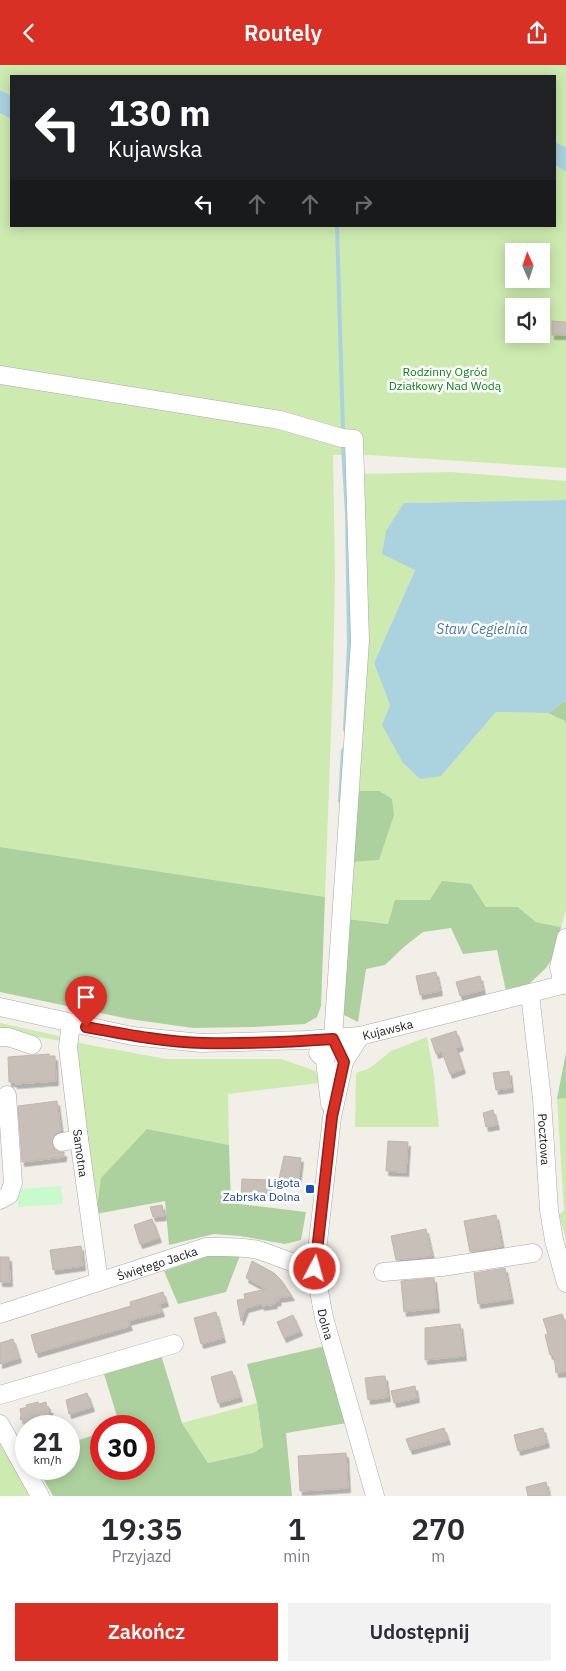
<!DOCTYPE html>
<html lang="pl">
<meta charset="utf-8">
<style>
body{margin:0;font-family:"IBM Plex Sans",sans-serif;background:#f2f2f3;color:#2b2b33;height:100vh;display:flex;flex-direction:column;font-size:19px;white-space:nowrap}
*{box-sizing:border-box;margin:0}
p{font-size:16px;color:#7c7c81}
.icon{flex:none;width:28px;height:28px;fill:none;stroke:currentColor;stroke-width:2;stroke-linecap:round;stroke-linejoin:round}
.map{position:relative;height:1431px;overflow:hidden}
.details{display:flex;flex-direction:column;background:#fff;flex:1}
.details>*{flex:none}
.guide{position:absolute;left:10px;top:10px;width:546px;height:152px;border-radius:0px;box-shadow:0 2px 12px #0003;background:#202124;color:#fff;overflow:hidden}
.needle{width:32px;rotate:357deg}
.fabs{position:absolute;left:505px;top:178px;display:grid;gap:10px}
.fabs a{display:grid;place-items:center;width:45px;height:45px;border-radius:0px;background:#fff;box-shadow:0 2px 12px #0003;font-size:25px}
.speed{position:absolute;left:15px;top:1350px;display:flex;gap:10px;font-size:25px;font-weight:700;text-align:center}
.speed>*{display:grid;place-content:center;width:65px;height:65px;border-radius:50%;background:#fff;box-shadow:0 2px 12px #0003;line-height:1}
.speed small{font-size:12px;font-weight:400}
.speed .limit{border:8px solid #d22;background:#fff;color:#111}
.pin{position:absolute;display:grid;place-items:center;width:42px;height:42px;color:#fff;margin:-51px -21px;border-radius:50% 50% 50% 0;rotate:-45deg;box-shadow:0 0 5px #0007}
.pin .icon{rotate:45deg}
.me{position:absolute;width:55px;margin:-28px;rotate:6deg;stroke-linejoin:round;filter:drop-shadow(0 0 4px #0008)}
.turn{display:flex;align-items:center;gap:18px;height:105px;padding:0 15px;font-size:22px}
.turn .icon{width:65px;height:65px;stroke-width:2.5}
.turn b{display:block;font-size:35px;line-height:42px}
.lanes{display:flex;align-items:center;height:48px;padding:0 15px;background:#0003;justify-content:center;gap:25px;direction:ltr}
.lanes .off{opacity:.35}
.eta{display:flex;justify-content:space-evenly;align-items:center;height:85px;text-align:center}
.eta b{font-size:30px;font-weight:600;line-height:35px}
.primary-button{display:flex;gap:10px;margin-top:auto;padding:10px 15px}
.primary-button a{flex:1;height:58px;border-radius:0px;background:#d93025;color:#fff;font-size:20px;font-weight:600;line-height:58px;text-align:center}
.primary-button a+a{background:#f2f2f3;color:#2b2b33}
header{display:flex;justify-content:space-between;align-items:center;height:65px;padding:0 15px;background:#d93025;color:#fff;font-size:22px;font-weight:600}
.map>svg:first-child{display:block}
.grass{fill:#cdebb0;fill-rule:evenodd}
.forest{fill:#add19e}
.park{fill:#c8facc}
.water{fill:#aad3df}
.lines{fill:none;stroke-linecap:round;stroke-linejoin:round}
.stream{stroke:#aad3df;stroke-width:4}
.building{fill:#c7bfb8;stroke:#c4b6ab;filter:url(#shadow)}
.minor-casing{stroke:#a9a9a9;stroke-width:19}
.minor{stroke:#fff;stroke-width:18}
.route-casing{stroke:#8d1f18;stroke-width:12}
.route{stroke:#d93025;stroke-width:9}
.transit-dot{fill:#1a4fb4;stroke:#fff;stroke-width:2}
.labels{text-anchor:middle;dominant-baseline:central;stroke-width:5;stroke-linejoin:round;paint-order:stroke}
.park-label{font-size:12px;fill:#0c8416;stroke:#fff}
.street-label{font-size:12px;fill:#222;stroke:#fff}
.transit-label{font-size:12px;fill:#164399;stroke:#fff;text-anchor:end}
.water-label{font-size:14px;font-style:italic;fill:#4a7aab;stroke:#fff}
</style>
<header><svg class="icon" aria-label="back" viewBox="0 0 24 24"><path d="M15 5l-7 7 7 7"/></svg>Routely<svg class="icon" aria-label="share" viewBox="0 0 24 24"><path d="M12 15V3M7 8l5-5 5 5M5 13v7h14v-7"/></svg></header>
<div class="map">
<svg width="566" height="1431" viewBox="0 0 566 1431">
<defs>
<filter id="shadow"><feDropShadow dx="2.5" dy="4.5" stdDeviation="0" flood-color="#0004"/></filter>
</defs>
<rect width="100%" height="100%" fill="#f2efe9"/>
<path class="grass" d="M0 0H566V82L555 77V11H11V31L0 25Z
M0 48 11 54V161H555V100L566 107V403L368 390H333L335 509 333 614 325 832 0 782V319L202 350 295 368 317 375 319 357 177 332 0 304ZM514 186H541V214H514ZM514 241H541V269H514Z
M451 407 566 416V435L404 438 415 505 374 598 390 640 441 711 496 647 548 648 566 656V845L561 862 536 857 518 842H486L471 819 430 835 389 859 348 854 355 726 362 409Z
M0 958 59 971 60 976 0 965Z
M427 972 434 1011 439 1062H355L356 1008 370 1003 391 986Z
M74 977 166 994H281L316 1006 319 1018 228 1029 229 1080 147 1064 96 1149Z
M566 1033V1174L559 1150 564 1145 557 1034Z
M257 1338 263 1383 253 1388 208 1398 182 1358Z
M0 1371 33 1431H0Z"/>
<path class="forest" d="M566 635V659L565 656 548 648Z
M355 726H379L392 734 394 750 379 795 350 797Z
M0 782 325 832 321 941 317 952 305 959 254 962 193 963 129 954 0 927Z
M442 816 471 819 486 842H518L536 857 561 862 555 889 546 903 529 919 506 926 497 885 463 889 451 863 423 867 405 881 385 900 366 904 358 957 344 950 343 937 348 854 388 859 395 835H430Z
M566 987V1033L557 1034Z
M147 1064 229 1080 231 1138 306 1147 301 1175 285 1179 240 1171 214 1169 169 1180 165 1136 96 1149 101 1113Z
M241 1188 226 1227 178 1239 164 1206 209 1191Z
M325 1281 347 1358 286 1368 292 1431H53L38 1404H69V1378L101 1368V1404H144V1361H120L104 1309 161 1290 182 1358 208 1398 253 1388 263 1382 257 1338 247 1299Z"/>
<path class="park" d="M61 1121 63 1139 18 1142V1124Z"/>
<path class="water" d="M0 25 11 31V54L0 48Z
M555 77 566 82V107L555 100Z
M566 435V635L548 648 496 647 441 711 420 714 403 698 382 660 390 640 374 598 415 505 382 489 386 466 404 438Z"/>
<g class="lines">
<path class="stream" d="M337 161 343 366
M343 382 347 448 349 579 345 665
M340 736 343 685"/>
</g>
<path class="building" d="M552 256 566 257V270H552Z
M436 907 440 926 420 930 416 911Z
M480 911 483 925 460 931 456 917Z
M456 966 461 981 456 983 463 1004 450 1009 442 987 436 989 431 974Z
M49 989V991H55L56 1016 15 1019 14 1017H9L8 992Z
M509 1006 511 1023 496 1025 493 1008Z
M57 1036 61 1066 55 1069 52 1078 54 1084 59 1087H64V1092L22 1097 18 1041Z
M493 1045 497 1060 486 1062 483 1048Z
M388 1076 408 1077 406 1107 386 1106Z
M284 1091 301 1093 298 1117 279 1114Z
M242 1114 269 1115V1132L241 1131Z
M162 1140 164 1151 153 1152 150 1142Z
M496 1150 502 1181 470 1187 464 1156Z
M152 1154 159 1173 140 1179 134 1160Z
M426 1164 432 1191 396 1195 391 1171Z
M81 1181 83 1201 53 1205 50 1185Z
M0 1192H9L10 1217H0Z
M252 1196 274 1208 281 1215 292 1231 278 1233 279 1236 274 1237 275 1239 262 1241 261 1239 246 1243 241 1256 237 1235 245 1234 244 1229 266 1224 246 1213Z
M505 1203 511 1234 478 1239 474 1208Z
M434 1213 437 1243 404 1247 401 1216Z
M163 1227 166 1237 159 1239 162 1247 128 1256 130 1261 36 1288 31 1270 131 1241 130 1237Z
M216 1247 223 1273 201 1279 194 1253Z
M562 1249 566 1260V1307L556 1308 554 1290H550L545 1270 548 1269 543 1254Z
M293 1250 300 1266 284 1273 277 1257Z
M460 1259 464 1291 425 1295V1263Z
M13 1274 19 1293 0 1299V1278Z
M232 1306 240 1332 218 1338 211 1312Z
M382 1311H385L388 1332 368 1335 365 1313Z
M415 1321 417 1333 394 1338 391 1326Z
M87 1328 92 1342 69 1349 66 1335Z
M38 1337 39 1339 46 1337 47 1342 51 1345 49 1348 51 1354 25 1361 23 1356 20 1354 21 1350 20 1344 27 1342 26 1340Z
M444 1363 448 1375 410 1385 406 1374Z
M543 1363 547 1378 518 1386 514 1370Z
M346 1388 348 1423 300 1426 298 1391Z
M546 1417 549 1431H528L526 1422Z"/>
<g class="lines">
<defs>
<g id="minor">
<path d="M0 310 280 355 342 373 354 374 360 576 333 973 325 995"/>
<path d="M563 920 559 902 566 873"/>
<path id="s1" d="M530 929 542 1034 549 1145 554 1175 566 1218"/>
<path id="s2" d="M0 942 132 971 201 978 306 975 360 971 566 919"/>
<path id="s3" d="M71 959 68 982 79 1074 99 1216"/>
<path id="s4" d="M360 971 344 997 332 1052 315 1204 324 1253 375 1431"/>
<path d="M0 972H8L32 980"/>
<path d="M318 988 325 995 330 1039"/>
<path d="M62 1077 79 1074"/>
<path d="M0 1135 9 1130 13 1118 7 1030"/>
<path d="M383 1207 442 1202 533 1188"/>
<path id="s5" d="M0 1249 206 1182C224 1182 241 1181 258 1185 277 1191 296 1200 315 1204"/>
<path d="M0 1330 174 1279"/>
<path d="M0 1359 40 1431"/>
</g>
</defs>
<use href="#minor" class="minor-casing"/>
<use href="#minor" class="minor"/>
</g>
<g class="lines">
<defs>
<path id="route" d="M86 962C124 969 164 977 203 978 247 979 290 977 333 974L344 997 332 1052 315 1204"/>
</defs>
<use href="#route" class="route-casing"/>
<use href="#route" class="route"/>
</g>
<rect class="transit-dot" x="305" y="1119" width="10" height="10" rx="2.5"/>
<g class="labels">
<g class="park-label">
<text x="445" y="306">Rodzinny Ogród<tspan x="445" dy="14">Działkowy Nad Wodą</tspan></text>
</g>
<g class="street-label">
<text stroke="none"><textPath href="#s2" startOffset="392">Kujawska</textPath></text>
<text stroke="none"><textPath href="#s1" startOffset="146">Pocztowa</textPath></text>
<text stroke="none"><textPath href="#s3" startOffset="130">Samotna</textPath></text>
<text stroke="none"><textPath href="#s5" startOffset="165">Świętego Jacka</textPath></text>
<text stroke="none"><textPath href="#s4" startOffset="296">Dolna</textPath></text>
</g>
<g class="transit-label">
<text x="300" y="1117">Ligota<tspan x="300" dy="14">Zabrska Dolna</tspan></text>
</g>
<g class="water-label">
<text x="482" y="564">Staw Cegielnia</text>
</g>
</g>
</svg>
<div class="fabs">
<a><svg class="needle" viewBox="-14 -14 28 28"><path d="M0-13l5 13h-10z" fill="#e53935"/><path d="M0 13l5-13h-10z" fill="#7c7c81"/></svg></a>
<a><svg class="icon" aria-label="sound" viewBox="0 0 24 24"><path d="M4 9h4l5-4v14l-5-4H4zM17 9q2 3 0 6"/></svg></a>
</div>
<div class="speed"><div>21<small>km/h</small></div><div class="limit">30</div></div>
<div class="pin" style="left:86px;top:962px;background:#d93025"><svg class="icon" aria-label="arrive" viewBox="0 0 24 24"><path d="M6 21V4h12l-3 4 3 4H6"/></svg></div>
<svg class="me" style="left:315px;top:1204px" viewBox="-20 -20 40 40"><circle r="17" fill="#d93025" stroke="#fff" stroke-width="3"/><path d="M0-11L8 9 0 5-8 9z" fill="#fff"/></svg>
<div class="guide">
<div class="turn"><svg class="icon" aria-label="left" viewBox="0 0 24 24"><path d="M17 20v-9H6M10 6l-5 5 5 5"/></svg><div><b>130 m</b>Kujawska</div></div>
<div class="lanes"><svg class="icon" aria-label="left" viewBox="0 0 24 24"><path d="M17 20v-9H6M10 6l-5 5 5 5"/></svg><svg class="icon off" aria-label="ahead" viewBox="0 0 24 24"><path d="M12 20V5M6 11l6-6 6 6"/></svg><svg class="icon off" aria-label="ahead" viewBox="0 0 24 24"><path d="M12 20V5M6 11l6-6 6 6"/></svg><svg class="icon off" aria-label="right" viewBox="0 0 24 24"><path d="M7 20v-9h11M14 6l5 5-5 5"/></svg></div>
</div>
</div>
<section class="details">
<div class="eta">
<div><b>19:35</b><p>Przyjazd</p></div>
<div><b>1</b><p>min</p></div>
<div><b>270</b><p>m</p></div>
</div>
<div class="primary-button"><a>Zakończ</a><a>Udostępnij</a></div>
</section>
